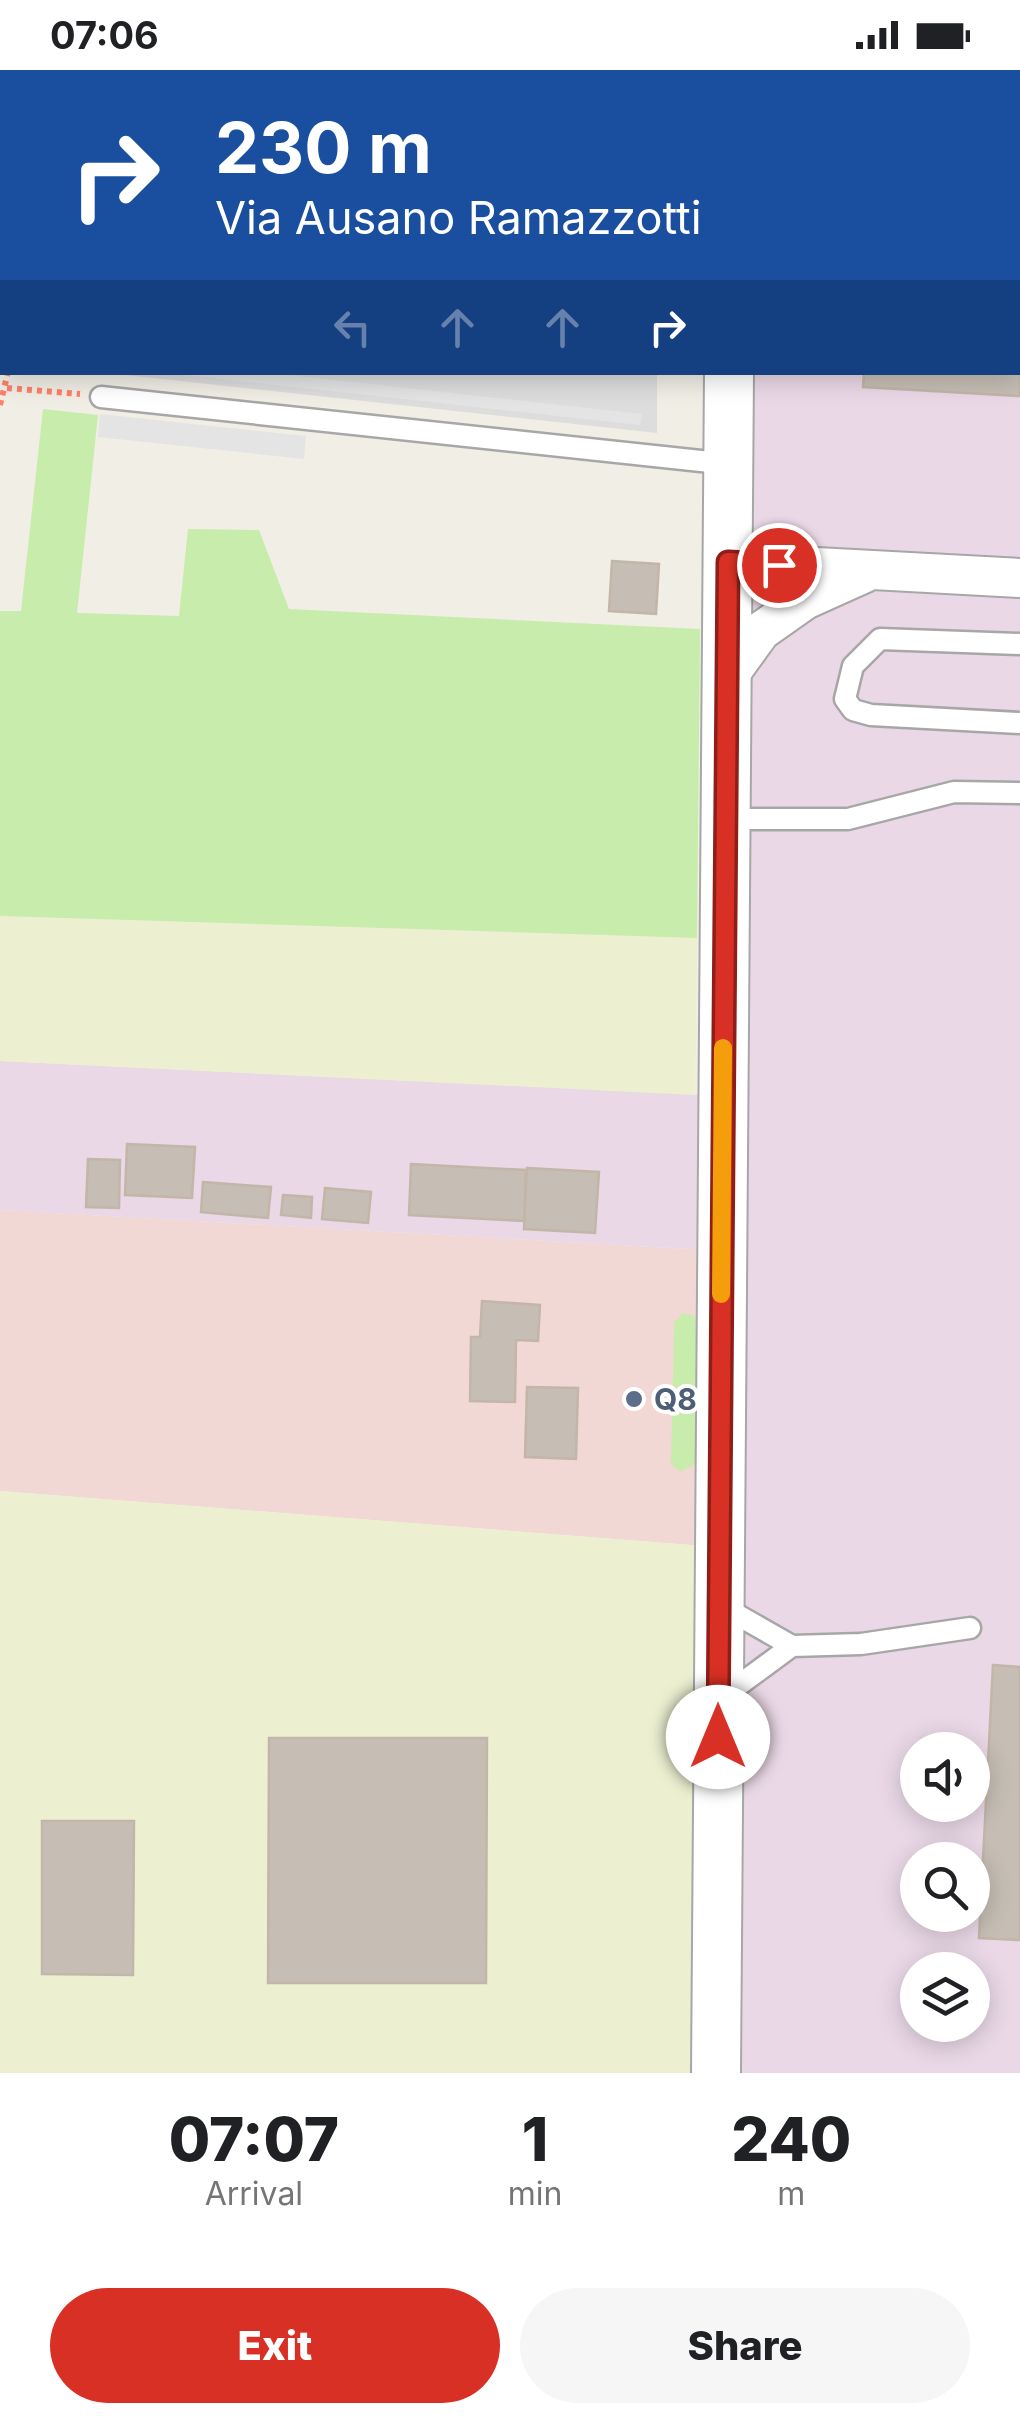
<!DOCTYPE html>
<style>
body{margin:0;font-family:Inter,sans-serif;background:#f6f6f6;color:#202124;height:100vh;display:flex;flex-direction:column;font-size:38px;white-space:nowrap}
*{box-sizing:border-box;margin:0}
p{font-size:32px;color:#757577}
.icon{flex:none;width:55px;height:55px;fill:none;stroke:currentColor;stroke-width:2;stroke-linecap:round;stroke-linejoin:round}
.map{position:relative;height:2003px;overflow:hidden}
.details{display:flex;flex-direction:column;background:#fff;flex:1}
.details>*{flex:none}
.banner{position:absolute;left:0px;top:0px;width:1020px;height:305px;box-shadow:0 5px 25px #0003;background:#1a4fa0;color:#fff;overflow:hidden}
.controls{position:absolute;left:900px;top:1662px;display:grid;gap:20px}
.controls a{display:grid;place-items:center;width:90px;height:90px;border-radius:50%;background:#fff;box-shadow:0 5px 25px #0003;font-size:50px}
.pin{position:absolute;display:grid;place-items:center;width:85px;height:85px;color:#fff;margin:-42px;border:5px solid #fff;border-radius:50%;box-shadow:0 2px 10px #0007}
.me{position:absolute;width:110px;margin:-55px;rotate:0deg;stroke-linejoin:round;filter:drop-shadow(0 0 8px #0008)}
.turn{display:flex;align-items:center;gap:35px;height:210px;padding:0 50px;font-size:45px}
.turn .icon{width:130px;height:130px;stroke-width:2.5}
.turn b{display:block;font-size:70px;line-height:85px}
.lanes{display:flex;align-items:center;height:95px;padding:0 50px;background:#0003;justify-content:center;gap:50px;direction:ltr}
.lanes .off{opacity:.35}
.eta{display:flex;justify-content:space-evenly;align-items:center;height:170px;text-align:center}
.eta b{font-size:60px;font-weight:800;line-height:70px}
.action{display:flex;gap:20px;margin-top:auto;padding:20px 50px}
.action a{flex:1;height:115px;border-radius:60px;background:#d93025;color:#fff;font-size:40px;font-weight:800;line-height:115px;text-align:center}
.action a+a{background:#f6f6f6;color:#202124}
.status{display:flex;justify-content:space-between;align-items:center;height:70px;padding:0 50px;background:#fff;direction:ltr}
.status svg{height:28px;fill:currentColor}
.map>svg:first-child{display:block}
.residential{fill:#dedddd}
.commercial{fill:#f2d8d5}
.industrial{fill:#ead8e6;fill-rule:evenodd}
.farmland{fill:#ecf0d1}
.grass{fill:#c8ecab}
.parking{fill:#e4e4e4}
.building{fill:#c6beb5;stroke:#c3b5a8;stroke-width:2.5}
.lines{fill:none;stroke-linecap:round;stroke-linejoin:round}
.service-casing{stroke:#a7a7a7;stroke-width:25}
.minor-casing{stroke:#a7a7a7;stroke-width:42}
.tertiary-casing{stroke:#a7a7a7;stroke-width:52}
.path{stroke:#fd816b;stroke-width:6;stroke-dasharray:5 5;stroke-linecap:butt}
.service{stroke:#fff;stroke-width:20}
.minor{stroke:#fff;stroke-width:38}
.tertiary{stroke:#fff;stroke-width:48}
.route-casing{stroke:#8d1f18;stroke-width:25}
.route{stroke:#d93025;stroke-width:18}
.slow{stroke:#f59e0b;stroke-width:18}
.service-dot{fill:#5c6f8a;stroke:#fff;stroke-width:4}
.labels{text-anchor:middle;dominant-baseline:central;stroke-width:8;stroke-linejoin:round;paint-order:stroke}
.service-label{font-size:30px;font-weight:bold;fill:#4e5e75;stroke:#fff;text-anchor:start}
</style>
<div class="status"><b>07:06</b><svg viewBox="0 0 49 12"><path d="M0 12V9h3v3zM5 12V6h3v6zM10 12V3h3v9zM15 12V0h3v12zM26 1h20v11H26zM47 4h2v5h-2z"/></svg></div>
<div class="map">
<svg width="1020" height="2003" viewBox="0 0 1020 2003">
<rect width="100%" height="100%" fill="#f1eee6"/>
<path class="residential" d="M133 0H628L133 2Z
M107 303H657V363Z"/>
<path class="commercial" d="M0 1140 708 1180 704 1476 0 1421Z"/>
<path class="industrial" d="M754 0H1020V2003H742L752 303 1018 302V2ZM918 1680H972V1735H918ZM918 1790H972V1845H918ZM918 1900H972V1955H918Z
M0 991 709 1025 708 1180 0 1140Z"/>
<path class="farmland" d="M0 846 697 868 695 1025 0 991Z
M0 1421 704 1476 692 2003H0Z"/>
<path class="grass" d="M43 339 98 345 77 543 179 546 188 459 259 460 289 539 700 559 697 868 0 846V541H21Z
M683 1243 695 1246 698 1253 695 1394 681 1402 671 1394 674 1252Z"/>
<path class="parking" d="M167 303H271L642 344 640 355Z
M100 344 306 366 304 389 98 367Z"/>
<path class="building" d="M869 0H1020V87L1018 2Z
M1018 121 1020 326 863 317 864 302H1018Z
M612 491 659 494 656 544 609 541Z
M127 1074 195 1077 192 1128 125 1125Z
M88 1089 120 1090 119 1138 86 1137Z
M411 1094 526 1100 524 1151 409 1145Z
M527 1098 599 1102 595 1163 524 1159Z
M203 1112 271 1117 268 1148 201 1142Z
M325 1118 371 1122 368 1153 322 1149Z
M283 1125 312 1127 311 1148 281 1145Z
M482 1231 540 1235 538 1271 516 1270 515 1332 470 1331 471 1267H480Z
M527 1317 578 1318 576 1389 525 1387Z
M993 1595 1020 1597V1870L979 1868Z
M269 1668H487L486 1913H268Z
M42 1751H134L133 1905 42 1904Z"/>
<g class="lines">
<defs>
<path id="service" d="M101 327 729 394
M1020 574 880 569 853 596 845 629 853 640 871 645 1020 653
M725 749H848L954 722 1020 723
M720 1535 792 1576 861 1574 970 1558
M724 1626 792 1576"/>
<path id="minor" d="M727 492 1020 508
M727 608 761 561 805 530 865 503"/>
<path id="tertiary" d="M732 2V0
M716 2003 729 302"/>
</defs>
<use href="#service" class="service-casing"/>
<use href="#minor" class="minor-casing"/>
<use href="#tertiary" class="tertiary-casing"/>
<path class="path" d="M0 188 2 190
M7 318 80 324
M0 335 8 302"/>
<use href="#service" class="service"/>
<use href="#minor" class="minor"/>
<use href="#tertiary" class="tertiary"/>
</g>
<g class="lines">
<defs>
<path id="route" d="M718 1667 728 492 779 495"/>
</defs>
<use href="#route" class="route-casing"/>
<use href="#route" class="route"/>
<path class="slow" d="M721 1224 723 978"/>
</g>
<circle class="service-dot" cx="634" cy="1329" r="10"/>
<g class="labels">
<g class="service-label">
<text x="654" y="1329">Q8</text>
</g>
</g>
</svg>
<div class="controls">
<a><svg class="icon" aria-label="sound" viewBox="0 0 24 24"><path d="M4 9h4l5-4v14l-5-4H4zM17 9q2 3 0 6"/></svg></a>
<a><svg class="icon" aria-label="search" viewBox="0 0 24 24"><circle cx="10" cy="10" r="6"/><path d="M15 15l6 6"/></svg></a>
<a><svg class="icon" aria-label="layers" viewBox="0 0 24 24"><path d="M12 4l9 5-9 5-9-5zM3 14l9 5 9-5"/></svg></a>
</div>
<div class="pin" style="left:779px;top:495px;background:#d93025"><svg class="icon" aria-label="arrive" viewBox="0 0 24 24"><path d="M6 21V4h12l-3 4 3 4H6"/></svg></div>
<svg class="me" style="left:718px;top:1667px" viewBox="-20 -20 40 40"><circle r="19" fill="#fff"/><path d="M0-13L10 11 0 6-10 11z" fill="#d93025"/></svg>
<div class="banner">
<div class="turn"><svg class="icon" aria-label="right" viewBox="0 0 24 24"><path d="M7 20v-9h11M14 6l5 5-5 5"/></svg><div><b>230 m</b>Via Ausano Ramazzotti</div></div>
<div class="lanes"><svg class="icon off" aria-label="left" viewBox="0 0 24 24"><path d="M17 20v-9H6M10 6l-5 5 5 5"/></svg><svg class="icon off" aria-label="ahead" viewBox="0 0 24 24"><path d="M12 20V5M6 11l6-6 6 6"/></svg><svg class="icon off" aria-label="ahead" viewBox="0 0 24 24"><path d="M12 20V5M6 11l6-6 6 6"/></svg><svg class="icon" aria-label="right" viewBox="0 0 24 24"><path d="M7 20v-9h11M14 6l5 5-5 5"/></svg></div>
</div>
</div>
<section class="details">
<div class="eta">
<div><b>07:07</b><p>Arrival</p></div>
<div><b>1</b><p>min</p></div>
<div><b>240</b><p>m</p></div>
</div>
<div class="action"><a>Exit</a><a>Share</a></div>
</section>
